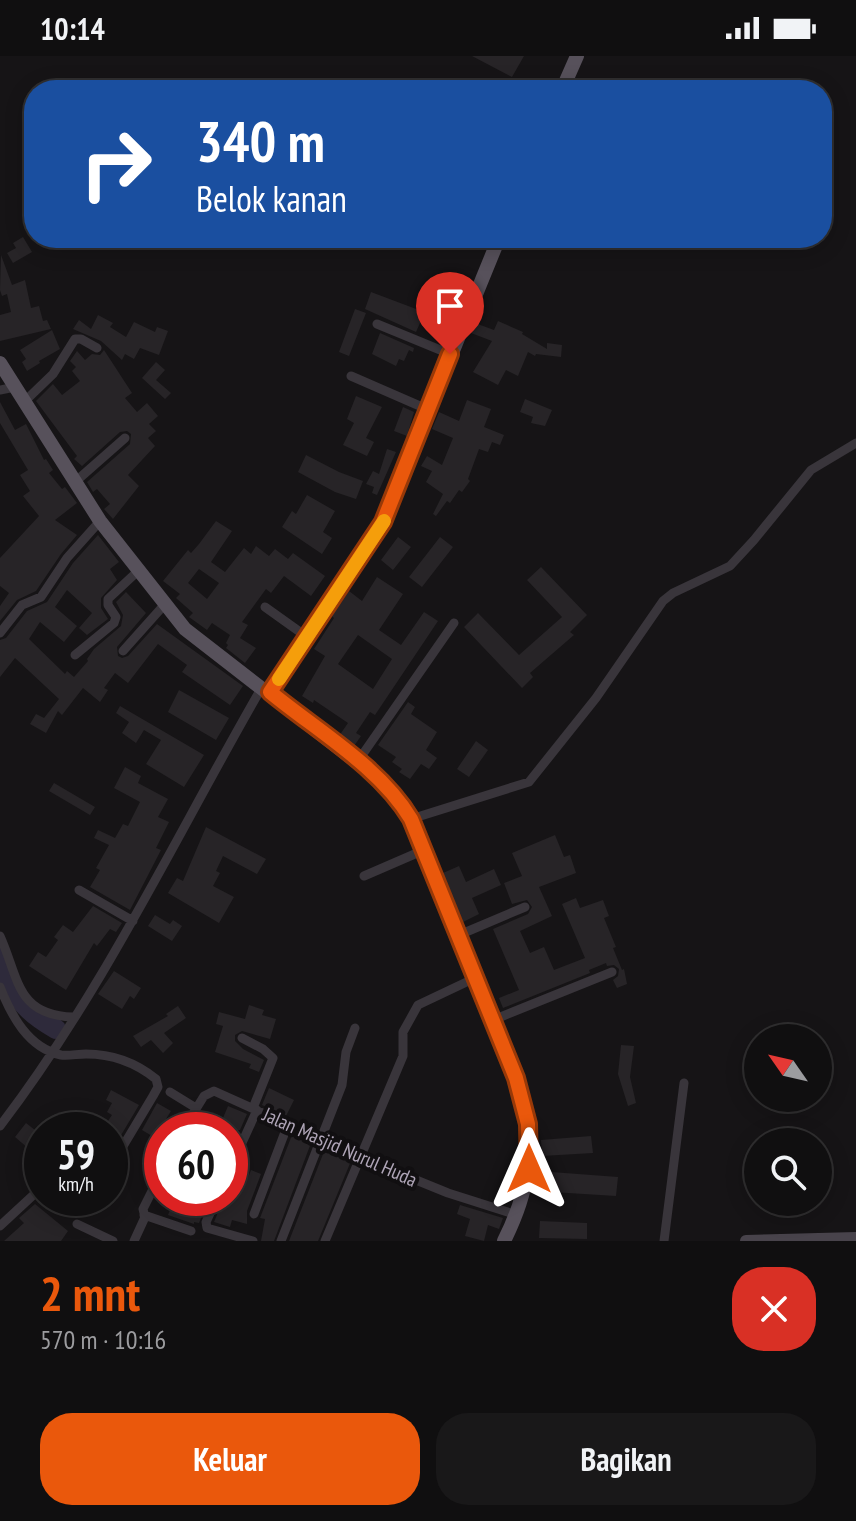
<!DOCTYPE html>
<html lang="id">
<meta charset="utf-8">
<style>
body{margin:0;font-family:"PT Sans Narrow",sans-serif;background:#191819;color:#f1f3f6;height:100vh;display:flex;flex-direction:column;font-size:30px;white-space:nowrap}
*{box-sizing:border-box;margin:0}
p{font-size:26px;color:#9c9c9f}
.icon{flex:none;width:44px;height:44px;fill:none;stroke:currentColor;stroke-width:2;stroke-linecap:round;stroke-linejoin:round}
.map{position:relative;height:1185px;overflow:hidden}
.panel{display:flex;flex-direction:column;background:#100f10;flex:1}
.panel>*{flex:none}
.top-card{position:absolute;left:24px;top:24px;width:808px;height:168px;border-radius:32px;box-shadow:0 4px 20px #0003,0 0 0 2px #302f30;background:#1a4fa0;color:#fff;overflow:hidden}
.needle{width:52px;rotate:304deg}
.controls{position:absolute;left:744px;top:968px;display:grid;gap:16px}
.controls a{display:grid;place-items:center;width:88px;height:88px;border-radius:50%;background:#100f10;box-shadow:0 4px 20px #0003,0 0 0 2px #302f30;font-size:40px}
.speed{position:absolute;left:24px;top:1056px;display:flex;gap:16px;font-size:40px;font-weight:700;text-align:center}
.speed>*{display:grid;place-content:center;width:104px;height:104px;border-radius:50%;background:#100f10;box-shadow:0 4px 20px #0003,0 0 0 2px #302f30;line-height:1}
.speed small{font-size:20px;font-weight:400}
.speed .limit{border:12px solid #d22;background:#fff;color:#111}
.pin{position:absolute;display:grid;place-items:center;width:68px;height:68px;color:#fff;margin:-82px -34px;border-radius:50% 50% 50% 0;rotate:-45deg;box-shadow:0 0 8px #0007}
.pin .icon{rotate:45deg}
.me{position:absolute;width:88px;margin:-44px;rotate:0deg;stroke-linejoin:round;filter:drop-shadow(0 0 6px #0008)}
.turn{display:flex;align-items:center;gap:28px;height:168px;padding:0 40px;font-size:36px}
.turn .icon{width:104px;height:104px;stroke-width:2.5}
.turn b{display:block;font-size:56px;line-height:68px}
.round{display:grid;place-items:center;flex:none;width:84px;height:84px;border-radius:32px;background:#191819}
.summary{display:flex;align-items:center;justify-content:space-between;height:136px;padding:0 40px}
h1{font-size:48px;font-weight:700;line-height:60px;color:#ea580c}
.primary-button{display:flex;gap:16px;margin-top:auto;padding:16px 40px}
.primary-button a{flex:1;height:92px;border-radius:32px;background:#ea580c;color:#fff;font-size:32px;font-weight:700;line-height:92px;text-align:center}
.primary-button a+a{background:#191819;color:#f1f3f6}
.status{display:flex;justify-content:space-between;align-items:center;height:56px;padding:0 40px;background:#100f10;direction:ltr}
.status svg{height:22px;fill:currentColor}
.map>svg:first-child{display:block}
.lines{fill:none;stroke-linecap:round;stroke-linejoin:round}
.river{stroke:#2e2a3b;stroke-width:20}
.building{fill:#272427;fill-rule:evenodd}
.minor{stroke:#39353b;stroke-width:9}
.secondary{stroke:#48434b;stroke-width:12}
.primary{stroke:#57515b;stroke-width:14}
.route-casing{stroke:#983908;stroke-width:20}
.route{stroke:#ea580c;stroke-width:14}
.slow{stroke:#f59e0b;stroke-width:14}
.labels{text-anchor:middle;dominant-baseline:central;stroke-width:8;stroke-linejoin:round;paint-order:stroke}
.street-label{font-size:20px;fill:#afa5b7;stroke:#110f11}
</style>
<div class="status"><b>10:14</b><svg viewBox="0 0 49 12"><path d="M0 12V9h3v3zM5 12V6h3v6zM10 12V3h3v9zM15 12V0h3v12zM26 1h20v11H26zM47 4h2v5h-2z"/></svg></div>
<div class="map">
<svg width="856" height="1185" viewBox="0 0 856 1185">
<rect width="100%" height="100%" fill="#161416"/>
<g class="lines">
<path class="river" d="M0 897C12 937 19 952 56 973"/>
</g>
<path class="building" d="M472 0H524L512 21Z
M23 181 32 196 13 207 7 197 16 192 13 187Z
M1 199 12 229 25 224 31 252 39 250 43 265 47 264 51 273 0 285V259L11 256 7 238 2 240 0 234Z
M371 236 440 262 435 274 420 267 416 276 365 253Z
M355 253 366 257 349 300 339 296Z
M98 259 113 267 110 271 126 281 134 266 155 276 157 271 168 275 159 299 140 292 134 303 125 298 122 304 101 285 73 273 79 264 91 273Z
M498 265 523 276 522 278 547 293V287L562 289 561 301 536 298 535 300 528 296 518 320 506 314 498 329 473 316 492 285 471 277 475 267 494 274Z
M52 274 60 293 39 305 40 307 27 315 22 306 26 303 20 294Z
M380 277 414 292 413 296 409 294 404 305 399 303 396 310 372 298Z
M104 294 132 337 125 342 137 356 147 347 158 360 149 368 156 375 148 382 155 390 128 419 139 430 113 463 104 453 110 448 97 433 93 436 87 426 130 388 131 378 127 375 120 376 82 410 74 403 77 400 36 345 53 328 62 339 80 325 72 315 76 311 70 305 77 295 85 304 92 298 100 299Z
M156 306 165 314 156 324 171 337 165 343 142 322Z
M356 340 382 351 366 382 374 386 367 400 343 389 354 367 347 363Z
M525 343 552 354 545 370 531 367 533 361 520 356Z
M467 344 491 353 484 371 504 379 500 389 492 386 488 396 479 393 468 423 470 425 462 436 459 434 450 447 447 445 436 460 433 458 443 438 426 426 432 415 421 410 427 400 442 409 453 382 432 373 439 356 459 365Z
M0 346 15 374 26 368 44 404 46 403 53 414 49 417 62 433 65 431 77 447 55 464 77 479 61 498 36 535 17 544 0 565V550L9 537 0 530V502L39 460 23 440 30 435 20 419 28 414 0 367Z
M403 351 414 356 407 380 394 375Z
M387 393 396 396 377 439 372 437 374 431 366 428 373 415 379 418Z
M306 399 339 416 363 425 356 443 335 436 298 416Z
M307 439 335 455 323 476 332 482 322 498 282 471 292 455 296 458Z
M216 465 232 475 211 506 225 516 244 492 251 498 256 490 269 500 275 493 288 503 293 497 325 520 311 540 284 520 271 537 266 533 242 566 248 569 240 582 256 592 245 607 226 592 228 589 226 587 230 579 212 567 207 574 189 561 193 557 176 542 180 538 163 525 188 494 191 497 199 488ZM199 513 219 527 207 543 188 527Z
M98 479 119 506 110 513 117 524 101 542V552L108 563 87 579 79 572 92 557 67 534 55 551 77 570 64 586 40 566 29 583 65 618 67 615 74 621 88 605 87 603 94 593 121 570 123 559 116 546 126 536 146 557 117 591 118 600 122 602 128 600 157 568 243 630 230 649 182 616 187 609 158 588 128 627 115 617 104 632 108 634 100 646 83 632 62 659 58 655 46 677 30 668 36 658 44 662 59 643 15 602 0 621V584L6 582 27 555 47 546 73 507Z
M398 481 411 491 393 514 381 504Z
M440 481 453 491 422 531 409 521Z
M541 511 587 559 570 576 574 579 530 617 533 621 522 632 464 571 478 557 519 599 562 561 527 524Z
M377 521 403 538 379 574 401 589 424 556 438 565 375 659 370 656 356 677 361 680 354 690 339 680 348 667 314 644 313 647 302 640 325 600 314 593 334 562 332 560 349 535 362 545ZM358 579 392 603 373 633 338 608Z
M179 634 229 662 216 684 168 656Z
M408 646 415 651 411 658 437 676 426 694 437 702 429 713 421 708 410 723 399 716 402 713 392 706 396 701 378 689Z
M120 650 204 699 184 731 146 708 161 684 144 674 136 687 122 677 129 666 116 657Z
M476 685 488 694 469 721 457 713Z
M125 711 141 720 138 727 168 743 158 761 169 766 156 792 161 794 130 854 90 831 100 814 96 812 109 789 94 782 98 774 115 782 123 768 128 770 140 746 114 732Z
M54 727 95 751 90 759 49 735Z
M206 771 266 803 257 818 223 800 216 815 220 817 213 830 234 841 219 867 168 837 177 822 183 825Z
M555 779 564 801 570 799 576 817 539 831 552 860 520 875 530 897 544 891 554 914 585 902 562 848 576 842 580 852 603 844 609 860 604 862 616 891 613 892 622 914 624 913 627 928 617 932 613 924 618 920 619 913 614 909 607 910 606 907 589 914 590 917 503 952 499 942 519 934 493 873 528 858 532 851 527 844 512 848 504 827 522 820 512 797Z
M459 810 466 826 494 813 501 829 472 842 479 858 463 866 443 817Z
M93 850 122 867 116 876 110 873 97 890 94 887 66 934 29 910 38 896 46 901 58 884 54 881 63 869 73 876Z
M155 859 170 868 173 864 182 870 172 885 148 870Z
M114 915 141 932 134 943 130 940 122 953 98 938Z
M249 949 264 954 262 959 276 963 270 983 242 975 235 979V985L243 993 264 1004 259 1016 249 1012 251 1008 215 996 223 970 216 968 219 956 245 963Z
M178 950 186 962 164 977 173 987 163 997 151 984 141 991 133 980 168 960 166 958Z
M621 989 634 990 630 1021 636 1047 628 1050 618 1018Z
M269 1032 294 1044 286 1060 262 1049Z
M111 1034 139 1049 117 1086 110 1082V1074H102L112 1059 107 1056 112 1047 106 1044Z
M157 1047 171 1055 161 1071 162 1086 142 1074Z
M228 1050 247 1058 240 1074H218Z
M26 1067 40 1078 29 1093 15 1081Z
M292 1079 311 1087 274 1185H261L265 1163 260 1162Z
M591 1080 593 1097 542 1100 541 1084Z
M325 1093 351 1105 318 1185H289Z
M251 1114 261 1118 247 1155V1168L232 1164 230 1171 214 1166 224 1142H230V1137L237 1139 242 1125 246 1127Z
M538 1115 618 1121 616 1140 536 1135Z
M157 1142H209L199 1167 194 1166V1168L168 1159 172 1149Z
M35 1148 68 1175 61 1185H4L24 1167 19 1162Z
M460 1149 503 1162 499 1173 488 1169 484 1185 465 1180 470 1163 457 1158Z
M540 1165 587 1167V1183L539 1182Z"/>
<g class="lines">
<path class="minor" d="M377 268 450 298
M351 320 429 354
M0 334 15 331
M24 346 53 318 75 283H81L97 292
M75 426 125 382
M265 551 307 581
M0 577 22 549 41 541 67 502 100 465
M123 595 165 548
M75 599 114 567 116 561 108 549V543L138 515
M358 705 454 567
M411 763 529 726 596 642 663 545 673 537 730 510 754 484 811 414 856 387
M364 820 424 794
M79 834 133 865
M459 879 525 851
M0 880C19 922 16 959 73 961
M0 931C11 959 28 992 61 999 68 1000 78 998 86 998 112 998 135 1006 156 1023L158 1031 153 1040 110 1112
M493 964 612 916
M242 982 263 993 273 1002 253 1052
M170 1036 196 1052
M0 1070C104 934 177 778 262 631
M183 1074 204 1040 214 1035 362 1102 448 1137 517 1159
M230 1113 257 1054
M217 1142 206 1166 207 1172 253 1185
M254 1158 288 1068
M144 1159 191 1175
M77 1168 113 1185
M0 1170 42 1131
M134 1185 145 1161 143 1153 162 1115
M281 1185 342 1029 346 996 355 972
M325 1185 403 1000V976L418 949 475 922
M664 1185 684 1027"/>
<path class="secondary" d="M746 1185 856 1182"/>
<path class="primary" d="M562 34 577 0
M0 307 100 465 185 573 372 718 401 747 411 763 523 1043C534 1098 529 1135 504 1185
M270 636 383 466 499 182"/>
</g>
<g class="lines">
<defs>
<path id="route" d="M450 298 383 466 270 636C316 674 380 711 411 763L516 1022 528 1068 529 1113"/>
</defs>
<use href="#route" class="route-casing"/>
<use href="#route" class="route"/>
<path class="slow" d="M279 623 384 465"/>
</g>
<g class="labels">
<g class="street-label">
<text transform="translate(340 1091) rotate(24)">Jalan Masjid Nurul Huda</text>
</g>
</g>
</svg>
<div class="controls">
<a><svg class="needle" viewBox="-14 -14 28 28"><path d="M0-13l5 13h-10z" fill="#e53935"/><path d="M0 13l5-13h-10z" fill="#9c9c9f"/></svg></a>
<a><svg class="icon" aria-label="search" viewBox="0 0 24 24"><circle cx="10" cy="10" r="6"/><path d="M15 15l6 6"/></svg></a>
</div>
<div class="speed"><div>59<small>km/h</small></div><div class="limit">60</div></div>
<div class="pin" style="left:450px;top:298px;background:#d93025"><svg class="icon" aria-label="arrive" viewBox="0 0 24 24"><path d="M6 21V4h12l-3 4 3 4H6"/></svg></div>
<svg class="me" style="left:529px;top:1113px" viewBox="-20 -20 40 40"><path d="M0-17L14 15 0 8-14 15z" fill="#ea580c" stroke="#fff" stroke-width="4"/></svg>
<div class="top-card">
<div class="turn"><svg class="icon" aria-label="right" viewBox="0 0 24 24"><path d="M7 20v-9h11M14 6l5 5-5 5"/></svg><div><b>340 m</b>Belok kanan</div></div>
</div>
</div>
<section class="panel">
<div class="summary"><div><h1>2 mnt</h1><p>570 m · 10:16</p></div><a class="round" style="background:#d93025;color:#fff"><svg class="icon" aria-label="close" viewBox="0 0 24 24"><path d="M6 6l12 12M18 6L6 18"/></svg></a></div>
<div class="primary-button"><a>Keluar</a><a>Bagikan</a></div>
</section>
